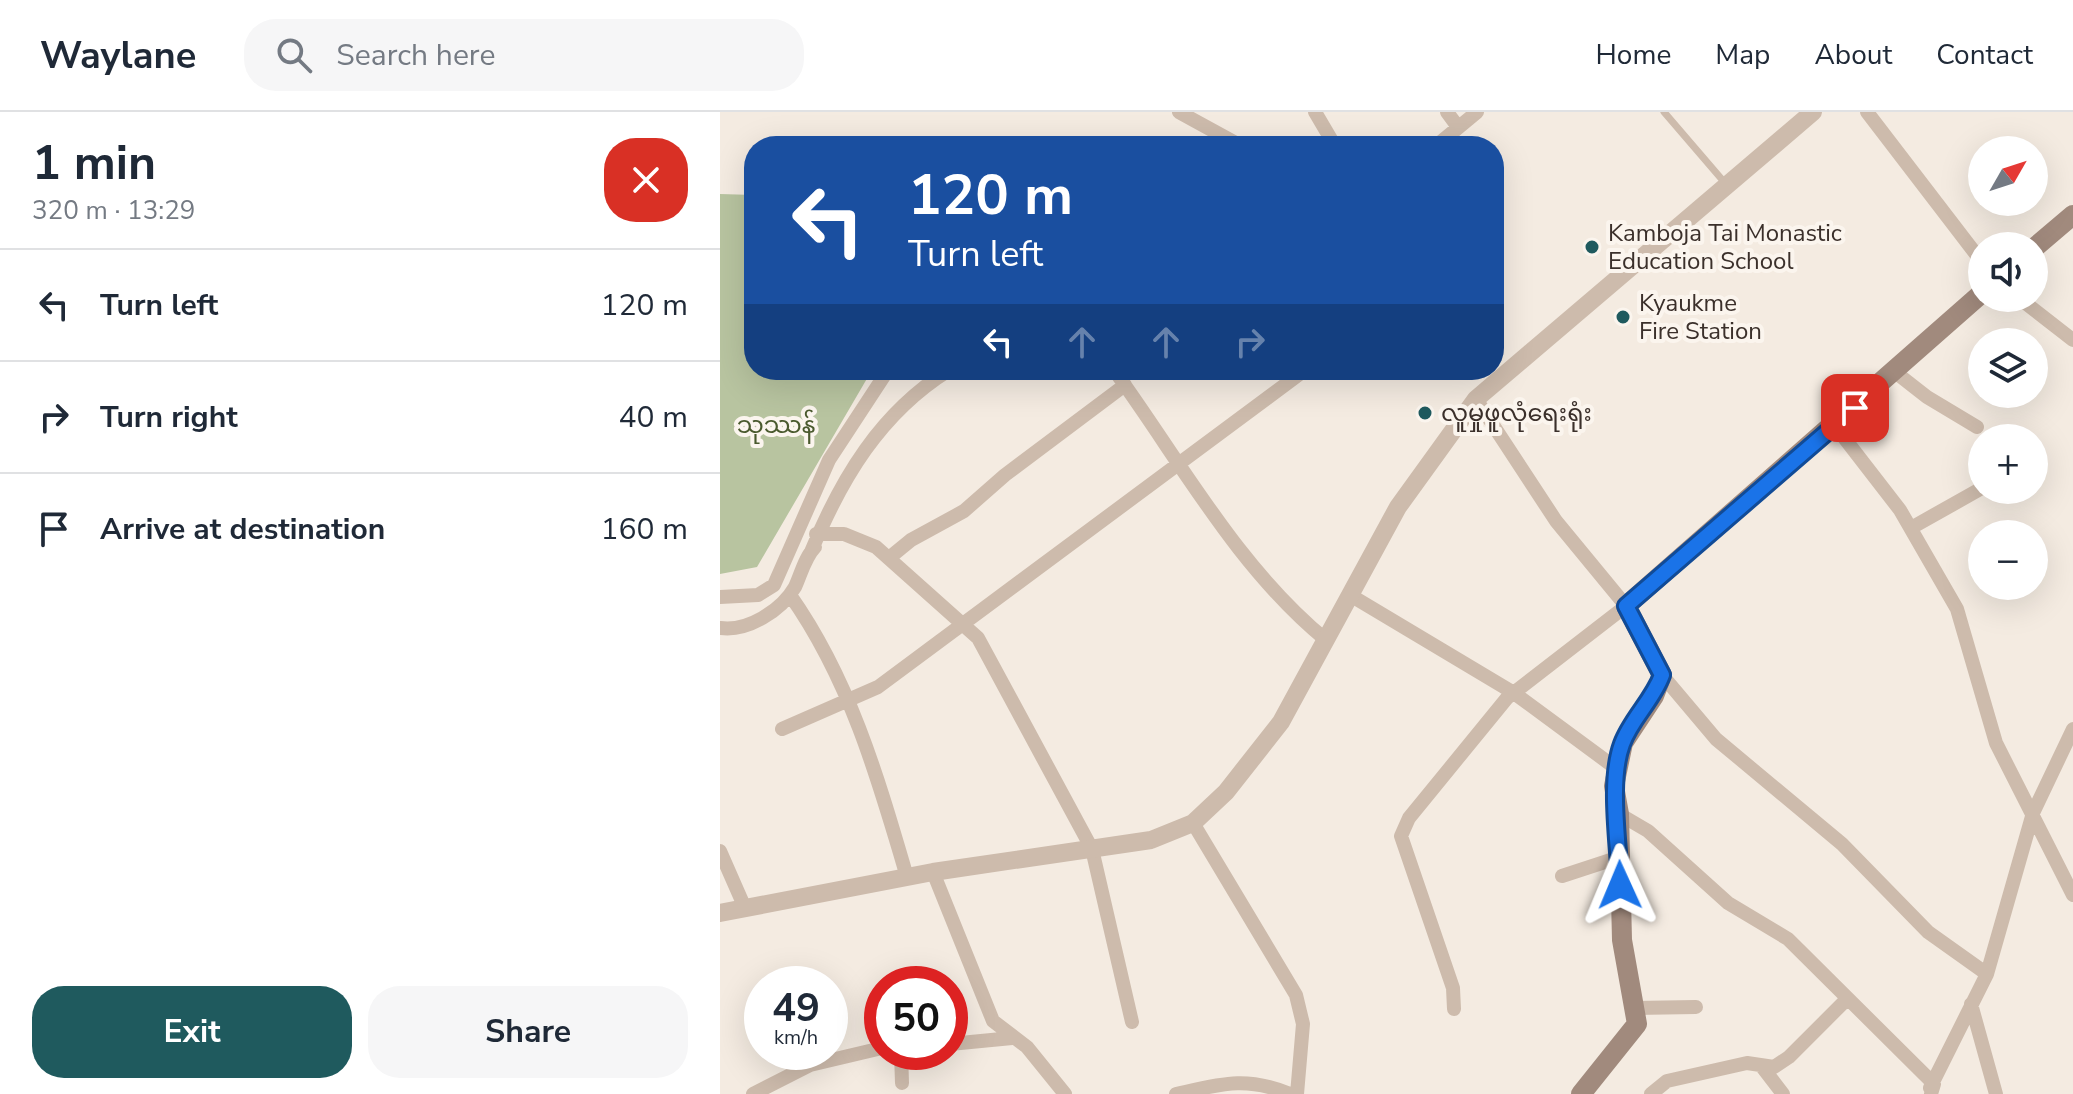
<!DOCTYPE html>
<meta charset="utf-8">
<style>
body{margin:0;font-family:"Nunito Sans","Noto Sans Myanmar",sans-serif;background:#f6f6f7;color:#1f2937;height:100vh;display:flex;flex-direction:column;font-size:30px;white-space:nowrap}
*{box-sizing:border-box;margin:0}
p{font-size:26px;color:#747a83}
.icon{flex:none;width:44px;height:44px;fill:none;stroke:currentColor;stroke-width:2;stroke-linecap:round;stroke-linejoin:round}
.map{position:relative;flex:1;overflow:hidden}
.panel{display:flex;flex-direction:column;background:#fff;width:720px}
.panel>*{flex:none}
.banner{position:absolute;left:24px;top:24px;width:760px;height:244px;border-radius:32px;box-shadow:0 8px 32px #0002;background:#1a4fa0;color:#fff;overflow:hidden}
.needle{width:52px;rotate:51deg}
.buttons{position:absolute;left:1248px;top:24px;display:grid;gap:16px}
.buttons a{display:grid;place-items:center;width:80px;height:80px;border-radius:50%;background:#fff;box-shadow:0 8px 32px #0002;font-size:40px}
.speed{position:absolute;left:24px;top:854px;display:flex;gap:16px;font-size:40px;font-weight:700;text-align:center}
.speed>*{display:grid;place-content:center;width:104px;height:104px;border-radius:50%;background:#fff;box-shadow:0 8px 32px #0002;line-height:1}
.speed small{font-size:20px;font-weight:400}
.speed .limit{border:12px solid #d22;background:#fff;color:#111}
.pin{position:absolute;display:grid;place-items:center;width:68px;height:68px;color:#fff;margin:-34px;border-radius:16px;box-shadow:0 4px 12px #0006}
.me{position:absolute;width:88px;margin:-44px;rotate:359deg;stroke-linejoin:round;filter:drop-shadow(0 0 6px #0008)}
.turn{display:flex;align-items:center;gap:28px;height:168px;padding:0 32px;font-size:36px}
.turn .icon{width:104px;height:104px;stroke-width:2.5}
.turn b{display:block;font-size:56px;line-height:68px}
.lanes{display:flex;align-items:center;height:76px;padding:0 32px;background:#0003;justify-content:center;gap:40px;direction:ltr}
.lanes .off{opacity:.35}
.round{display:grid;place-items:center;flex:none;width:84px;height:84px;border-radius:32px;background:#f6f6f7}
.overview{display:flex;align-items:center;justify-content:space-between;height:136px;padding:0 32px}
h1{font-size:48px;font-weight:700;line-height:60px}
.action{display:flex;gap:16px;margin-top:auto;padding:16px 32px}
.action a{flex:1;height:92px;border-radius:32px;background:#1f5a5e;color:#fff;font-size:32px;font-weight:700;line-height:92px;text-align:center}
.action a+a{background:#f6f6f7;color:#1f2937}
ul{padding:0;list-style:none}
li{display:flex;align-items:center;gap:24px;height:112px;padding:0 32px;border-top:2px solid #e0e1e3}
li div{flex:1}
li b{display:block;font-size:30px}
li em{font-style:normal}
header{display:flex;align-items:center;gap:48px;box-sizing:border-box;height:112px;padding:0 40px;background:#fff;border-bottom:2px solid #e0e1e3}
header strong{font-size:38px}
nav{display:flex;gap:44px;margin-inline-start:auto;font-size:28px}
.search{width:560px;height:72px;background:#f6f6f7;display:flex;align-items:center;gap:20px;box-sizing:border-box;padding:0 28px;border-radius:32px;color:#747a83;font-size:30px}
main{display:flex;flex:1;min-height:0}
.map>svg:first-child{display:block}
.green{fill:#b8c4a0}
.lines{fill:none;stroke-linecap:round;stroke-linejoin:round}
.service{stroke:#cdbbac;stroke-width:7}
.minor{stroke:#cdbbac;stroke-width:14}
.tertiary{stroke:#cdbbac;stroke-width:18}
.secondary{stroke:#a18a7d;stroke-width:20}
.route-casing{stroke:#114b97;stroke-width:20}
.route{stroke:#1a73e8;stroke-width:14}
.poi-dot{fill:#1f5a5e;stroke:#fbf5ee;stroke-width:3}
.labels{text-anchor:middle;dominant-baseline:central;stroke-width:8;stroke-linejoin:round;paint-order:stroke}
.poi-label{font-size:24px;fill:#3b302b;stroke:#fbf5ee;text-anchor:start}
.park-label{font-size:24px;fill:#4a5a2e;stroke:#fbf5ee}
</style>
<header>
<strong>Waylane</strong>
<div class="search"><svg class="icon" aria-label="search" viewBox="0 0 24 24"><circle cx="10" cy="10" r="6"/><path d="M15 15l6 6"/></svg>Search here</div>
<nav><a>Home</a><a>Map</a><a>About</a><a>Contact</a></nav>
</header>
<main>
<section class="panel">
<div class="overview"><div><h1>1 min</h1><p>320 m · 13:29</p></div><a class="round" style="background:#d93025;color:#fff"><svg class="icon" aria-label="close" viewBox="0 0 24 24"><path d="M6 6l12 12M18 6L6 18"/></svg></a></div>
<ul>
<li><svg class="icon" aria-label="left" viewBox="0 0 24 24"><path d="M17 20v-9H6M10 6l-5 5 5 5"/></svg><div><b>Turn left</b></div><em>120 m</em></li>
<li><svg class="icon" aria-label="right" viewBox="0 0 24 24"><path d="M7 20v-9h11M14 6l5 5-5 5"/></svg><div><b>Turn right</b></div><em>40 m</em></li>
<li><svg class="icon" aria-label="arrive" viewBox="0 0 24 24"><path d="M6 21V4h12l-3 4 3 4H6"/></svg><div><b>Arrive at destination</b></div><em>160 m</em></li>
</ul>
<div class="action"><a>Exit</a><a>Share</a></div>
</section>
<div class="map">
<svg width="1353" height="982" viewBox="0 0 1353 982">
<rect width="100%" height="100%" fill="#f4ebe1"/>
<path class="green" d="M0 82 34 83V258H152L37 455 0 462Z"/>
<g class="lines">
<path class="service" d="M944 0 1005 71"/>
<path class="minor" d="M459 0 521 34
M595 0 615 34
M727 0 738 15
M1147 0 1262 150
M716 34 757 0
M1299 186 1353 228
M394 258C461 350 517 455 606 528
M1175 260 1207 285 1257 315
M1115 314 1180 398 1237 497 1276 631 1353 783
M1191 416 1262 376
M96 422H124L156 435 258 526 372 737 412 910
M91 440C121 367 160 301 229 258
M169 446 191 428 244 399 285 363 405 273
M70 483C130 568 158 666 187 765
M630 483 794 581 897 657
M0 485 38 483 54 473 109 348 168 258
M0 516C27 520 61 499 75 475 81 462 85 445 95 435
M942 563 996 627 1122 732 1208 820 1267 862
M62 617 158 575 585 258
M899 702 928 719 1008 791 1068 827 1214 972 1211 982
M473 711 576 883 583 912 577 982
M0 739 25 796
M213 760 273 909 307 935 345 982
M842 764 900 745
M180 871V872
M1251 892 1276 982
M914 896 976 895
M734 897 733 876 681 724 689 706 787 586 906 494 836 409 756 287
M230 932 292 926
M181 940 182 971
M1043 956 1063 982
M1210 976 1267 862 1313 701 1353 617
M33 982 90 953 162 936
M456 982C501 972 526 964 570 982
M931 982 947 969 1027 951 1054 955 1069 945 1126 888"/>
<path class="tertiary" d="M0 801 213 760 431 728 473 711 506 680 561 610 678 395 756 287 1093 0"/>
<path class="secondary" d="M1314 136 1353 103
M861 982 917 912 902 828 899 702 894 674 903 631 934 584 942 563 906 494 1262 181"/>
</g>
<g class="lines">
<defs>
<path id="route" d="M900 773C899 732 888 670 902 632 911 607 933 588 942 563L906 494 1135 296"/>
</defs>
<use href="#route" class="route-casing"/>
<use href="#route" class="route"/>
</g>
<g class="poi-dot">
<circle cx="872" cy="135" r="8"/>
<circle cx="903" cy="205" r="8"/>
<circle cx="705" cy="301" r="8"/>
</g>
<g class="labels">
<g class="poi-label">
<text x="888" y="121">Kamboja Tai Monastic<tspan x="888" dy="28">Education School</tspan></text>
<text x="919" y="191">Kyaukme<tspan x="919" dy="28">Fire Station</tspan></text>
<text x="721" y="301">လူမှုဖူလုံရေးရုံး</text>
</g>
<g class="park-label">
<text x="56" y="313">သုဿန်</text>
</g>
</g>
</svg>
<div class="buttons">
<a><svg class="needle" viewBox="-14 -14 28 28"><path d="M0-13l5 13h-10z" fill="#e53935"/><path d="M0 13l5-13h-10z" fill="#747a83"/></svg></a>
<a><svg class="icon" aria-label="sound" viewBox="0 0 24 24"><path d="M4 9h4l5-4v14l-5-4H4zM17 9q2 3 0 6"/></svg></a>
<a><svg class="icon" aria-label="layers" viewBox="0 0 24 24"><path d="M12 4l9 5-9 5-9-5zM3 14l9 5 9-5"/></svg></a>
<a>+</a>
<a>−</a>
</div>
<div class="speed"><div>49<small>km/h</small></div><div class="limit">50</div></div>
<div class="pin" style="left:1135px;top:296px;background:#d93025"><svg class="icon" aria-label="arrive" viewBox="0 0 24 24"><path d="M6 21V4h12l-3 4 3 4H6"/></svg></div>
<svg class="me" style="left:900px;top:773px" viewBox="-20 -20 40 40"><path d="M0-17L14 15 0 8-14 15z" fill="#1a73e8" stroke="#fff" stroke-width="4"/></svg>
<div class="banner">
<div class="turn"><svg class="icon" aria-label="left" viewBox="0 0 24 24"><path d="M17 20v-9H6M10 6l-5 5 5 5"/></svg><div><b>120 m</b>Turn left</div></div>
<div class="lanes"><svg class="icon" aria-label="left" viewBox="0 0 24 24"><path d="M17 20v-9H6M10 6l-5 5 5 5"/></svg><svg class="icon off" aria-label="ahead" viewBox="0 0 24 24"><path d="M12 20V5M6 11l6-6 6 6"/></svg><svg class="icon off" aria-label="ahead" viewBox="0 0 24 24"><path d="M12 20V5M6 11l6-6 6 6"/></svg><svg class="icon off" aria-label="right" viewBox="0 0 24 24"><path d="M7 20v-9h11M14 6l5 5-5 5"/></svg></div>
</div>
</div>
</main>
